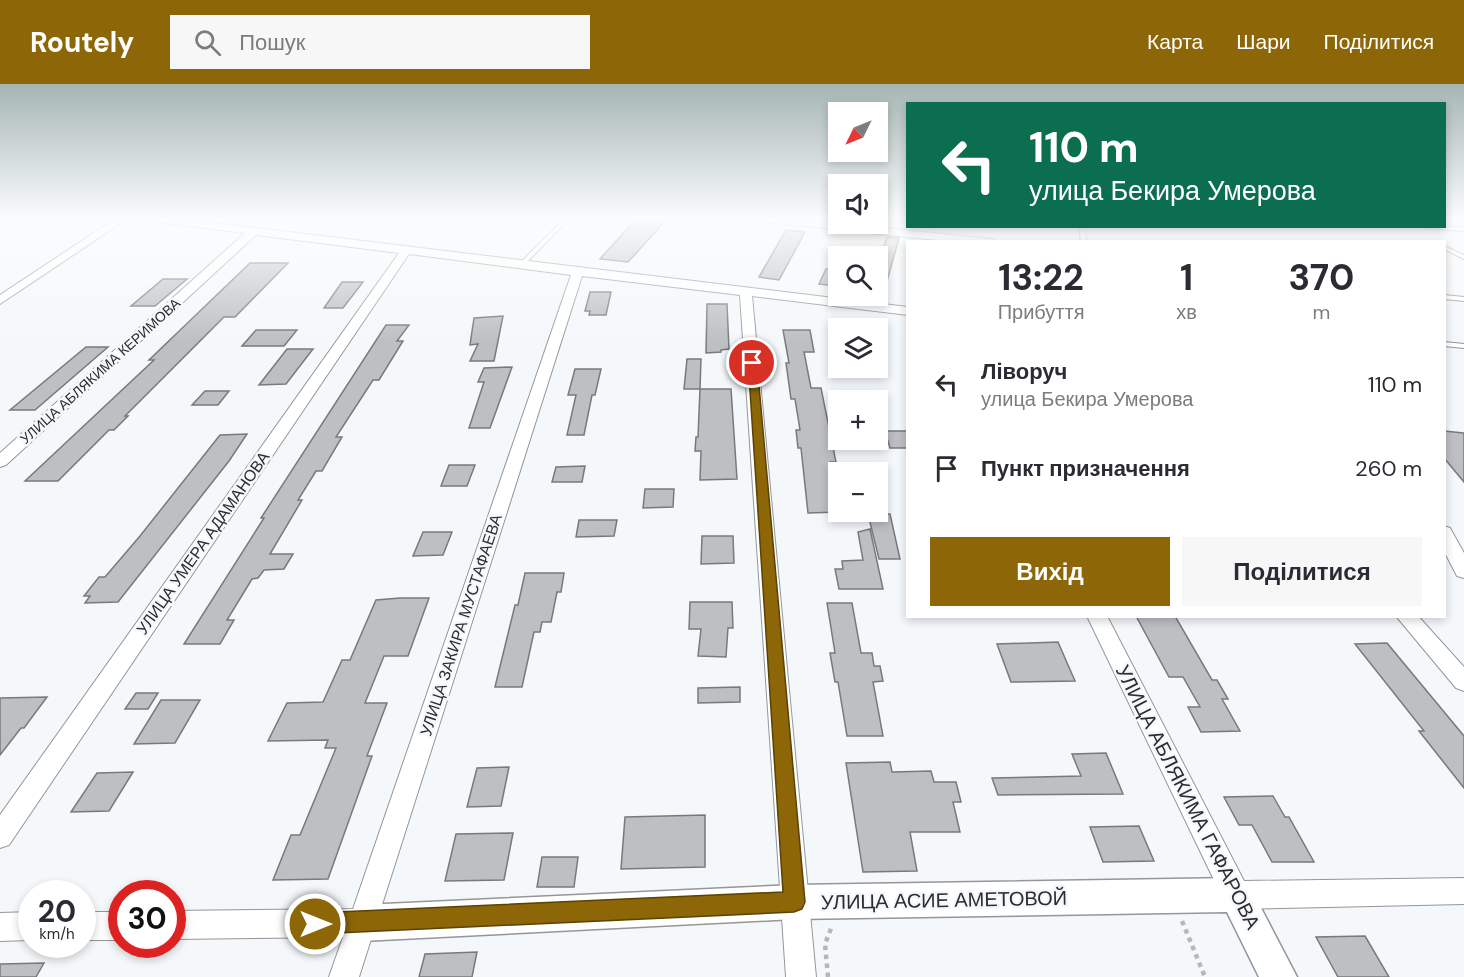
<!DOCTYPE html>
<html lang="uk">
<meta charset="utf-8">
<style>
body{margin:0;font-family:"DM Sans",sans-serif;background:#f7f7f7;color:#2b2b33;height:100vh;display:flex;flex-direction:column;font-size:22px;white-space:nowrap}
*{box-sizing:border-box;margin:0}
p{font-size:20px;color:#7c7c81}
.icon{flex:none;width:33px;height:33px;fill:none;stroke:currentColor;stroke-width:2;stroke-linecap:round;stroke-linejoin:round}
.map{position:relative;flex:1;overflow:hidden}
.sheet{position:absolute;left:906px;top:156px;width:540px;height:378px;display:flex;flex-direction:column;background:#fff;border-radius:0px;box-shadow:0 3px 9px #0003}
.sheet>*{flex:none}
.guide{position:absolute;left:906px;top:18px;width:540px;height:126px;border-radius:0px;box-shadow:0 3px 9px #0003;background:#0b6e4f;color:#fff;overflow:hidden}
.needle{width:39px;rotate:227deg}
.fabs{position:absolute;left:828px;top:18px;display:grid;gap:12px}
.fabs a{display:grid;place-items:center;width:60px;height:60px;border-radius:0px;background:#fff;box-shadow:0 3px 9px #0003;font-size:30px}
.speed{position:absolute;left:18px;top:796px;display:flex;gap:12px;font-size:30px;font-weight:700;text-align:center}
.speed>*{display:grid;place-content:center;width:78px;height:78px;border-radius:50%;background:#fff;box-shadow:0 3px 9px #0003;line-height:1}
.speed small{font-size:15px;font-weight:400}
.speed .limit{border:9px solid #d22;background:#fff;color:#111}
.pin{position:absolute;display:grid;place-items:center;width:51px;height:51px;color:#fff;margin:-26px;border:3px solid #fff;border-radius:50%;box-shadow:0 2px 6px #0007}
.me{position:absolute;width:66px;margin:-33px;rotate:90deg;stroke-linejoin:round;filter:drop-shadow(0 0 4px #0008)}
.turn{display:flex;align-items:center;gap:21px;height:126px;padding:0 24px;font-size:27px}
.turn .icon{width:78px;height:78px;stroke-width:2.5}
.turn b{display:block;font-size:42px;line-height:51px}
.eta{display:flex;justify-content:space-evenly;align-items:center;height:102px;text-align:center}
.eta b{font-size:36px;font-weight:700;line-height:42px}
.button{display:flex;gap:12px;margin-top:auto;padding:12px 24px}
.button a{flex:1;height:69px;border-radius:0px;background:#8c6607;color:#fff;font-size:24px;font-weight:700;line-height:69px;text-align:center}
.button a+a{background:#f7f7f7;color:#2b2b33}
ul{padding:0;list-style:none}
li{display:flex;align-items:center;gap:18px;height:84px;padding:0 24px}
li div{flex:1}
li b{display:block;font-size:22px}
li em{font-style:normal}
header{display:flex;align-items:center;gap:36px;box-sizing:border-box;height:84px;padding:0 30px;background:#8c6607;color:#fff}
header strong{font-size:28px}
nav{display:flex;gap:33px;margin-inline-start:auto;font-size:21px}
.search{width:420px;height:54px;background:#f7f7f7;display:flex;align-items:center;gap:15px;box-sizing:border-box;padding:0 21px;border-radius:0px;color:#7c7c81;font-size:22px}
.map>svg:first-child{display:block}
.building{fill:#bdbfc3;stroke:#777a7d;stroke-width:1.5}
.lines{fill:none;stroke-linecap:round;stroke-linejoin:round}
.service-casing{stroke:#949699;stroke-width:2}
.minor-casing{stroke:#949699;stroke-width:2}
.tertiary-casing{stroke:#949699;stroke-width:3}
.path{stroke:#b5b8ba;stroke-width:4.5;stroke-dasharray:4.5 4.5;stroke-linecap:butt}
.service{fill:#fff;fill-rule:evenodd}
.minor{fill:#fff;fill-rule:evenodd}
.tertiary{fill:#fff;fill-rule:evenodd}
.route{fill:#8c6607;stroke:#5b4205;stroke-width:1.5}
.labels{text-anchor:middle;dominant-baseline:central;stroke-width:5;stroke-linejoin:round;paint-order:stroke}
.far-street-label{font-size:14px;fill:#2c2d2f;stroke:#f5f8fb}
.street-label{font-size:16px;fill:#2c2d2f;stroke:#f5f8fb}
.near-street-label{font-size:20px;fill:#2c2d2f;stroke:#f5f8fb}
</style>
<header>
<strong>Routely</strong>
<div class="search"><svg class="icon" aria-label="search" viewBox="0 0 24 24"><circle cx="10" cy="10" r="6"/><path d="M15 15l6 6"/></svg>Пошук</div>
<nav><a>Карта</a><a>Шари</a><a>Поділитися</a></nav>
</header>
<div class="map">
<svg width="1464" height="893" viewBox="0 0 1464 893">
<rect width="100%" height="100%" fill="#f5f8fb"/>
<path class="building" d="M638 133H669L628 178 600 175Z
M786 146 805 148 779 196 759 193Z
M887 153 899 154 882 215 878 214V179Z
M250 179H288L235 233H224L125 332H128L114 346H109L58 397H25L154 276H149Z
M826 185 838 186V202L819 200Z
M163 195H187L155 222H131Z
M342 198H363L343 224H324Z
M590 208H611L606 231H589L590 227H585Z
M707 220H727L729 265 721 266V268L706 269Z
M503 232 494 277H470L478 260 470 261 474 234Z
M386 241H409L397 257H403L379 296H373L336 353H342L322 387H316L298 416H302L270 470H293L284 485 264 486 258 494 252 495 227 536H234L220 560H184L264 434H261Z
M256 246H297L284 262H242Z
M783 246H810L814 268H804L811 304H821L836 378H830L839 428 808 429 801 364H798L796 346H800L795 315H791L786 279H789Z
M86 263H108L35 326H10Z
M287 265H313L286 300 259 301Z
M687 275H701L700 305H731L737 395 700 396 701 367H695L696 353H698L700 305H684Z
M512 283 490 344H469L484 298H478L484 284Z
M575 285H601L595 311H592L584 351H567L576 311H568Z
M205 307H229L218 321H192Z
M885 347H908V364H890Z
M1444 347 1464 349V398L1444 374Z
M247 350 229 377 118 518 85 519 90 512H84L99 493H105L140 452 220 351Z
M449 381H475L467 402H441Z
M585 382 582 398H552L556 383Z
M645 405H674L673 423 643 424Z
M868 430H890L900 475H879Z
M579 436H617L614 452 576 453Z
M870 445 883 505H839L835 485H843L842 477 863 476 858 448Z
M423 448H452L443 471 413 472Z
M702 452H733L734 479 701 480Z
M525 489H564L561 508H557L551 538H542L540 548H534L522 603H495L515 521H518Z
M400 514H429L408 572H384L365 619H387L367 672H372L328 795 273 796 291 751H300L336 664H325L328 656 268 657 287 619 323 618 342 576H350L376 516Z
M690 518H732L733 544H728L726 573 698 572 701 545H689Z
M827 519H852L861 569H872L874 582H880L883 597 873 598 883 652H847L838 598H835L830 569H835Z
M1136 532H1175L1212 596H1217L1228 615H1222L1240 647 1201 648 1188 623H1200L1183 593H1169Z
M1058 558 1075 597 1011 598 997 560Z
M1387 559 1464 652V704L1419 647H1424L1355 560Z
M740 603V618L698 619V604Z
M136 609H158L148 625H125Z
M47 613 24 644H21L0 671V614Z
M161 616H200L175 659 134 660Z
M1106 669 1123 710 998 711 992 694 1081 692 1072 670Z
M890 678 892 688 931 687 934 698H956L961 718H953L960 748H910L917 787 863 788 846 679Z
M509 683 501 722 467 723 477 684Z
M133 688 109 727 71 728 97 689Z
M1273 712 1285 733H1289L1314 778H1272L1252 741H1239L1224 713Z
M705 731V783L621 785 625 733Z
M1139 742 1154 777 1103 778 1090 743Z
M513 749 504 796 445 797 456 750Z
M542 773H578L574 803H537Z
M1365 852 1389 893H1338L1316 853Z
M477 868 472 893H419L425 870Z
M44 879 36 893H0V880Z"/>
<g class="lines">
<defs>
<path id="service" d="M566 133H571L523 182H519V180Z
M1079 142H1084L1087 158H1081Z
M1423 142 1464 143V147L1425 144Z
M1444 162 1464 171V175L1444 165Z
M1444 211 1464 213V217L1444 215Z
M1444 258 1464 260V264L1444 262Z"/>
<path id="minor" d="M118 133H130L0 220V211Z
M136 133H165L908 223V231L752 212 816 893H786L740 211 582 192 359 893H329L343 853 172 855V827L353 825 571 191 409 170 9 761 0 764V731L399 169 256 151 6 381 0 383V369L245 149 141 136Z
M739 133H775L992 155 997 158H956L744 136Z
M1444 442 1450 444 1464 469V494L1457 492 1444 467Z
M1087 532H1107L1244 797 1464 794V820L1236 825 1226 821Z
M1396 532H1418L1464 583V607L1456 604Z
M32 828V856L0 857V829Z
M82 828H122V856H82Z"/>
<path id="tertiary" d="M1236 794 1248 799 1297 893H1259L1227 828 794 835 362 857 350 851 344 839 350 827 362 821 794 801Z"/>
</defs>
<use href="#service" class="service-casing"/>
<use href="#minor" class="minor-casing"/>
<use href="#tertiary" class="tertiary-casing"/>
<path class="path" d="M1182 837 1205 893
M828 893 825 860 832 842"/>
<use href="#service" class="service"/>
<use href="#minor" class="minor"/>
<use href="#tertiary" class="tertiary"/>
</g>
<linearGradient id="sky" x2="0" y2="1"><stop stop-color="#a5b5b2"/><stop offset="0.52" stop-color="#fafcfd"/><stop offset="1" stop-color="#fafcfd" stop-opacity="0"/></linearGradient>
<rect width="1464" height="258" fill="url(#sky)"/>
<path class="route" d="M748 276 757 279 805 818 802 825 794 828 315 850 307 847 304 840 307 832 315 829 783 808Z"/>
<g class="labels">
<g class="far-street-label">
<text transform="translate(100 287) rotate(-42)">УЛИЦА АБЛЯКИМА КЕРИМОВА</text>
</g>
<g class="street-label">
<text transform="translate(203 459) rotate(-55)">УЛИЦА УМЕРА АДАМАНОВА</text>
<text transform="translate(461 541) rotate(-72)">УЛИЦА ЗАКИРА МУСТАФАЕВА</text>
</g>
<g class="near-street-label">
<text transform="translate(1188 713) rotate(63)">УЛИЦА АБЛЯКИМА ГАФАРОВА</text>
<text transform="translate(944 816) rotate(-1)">УЛИЦА АСИЕ АМЕТОВОЙ</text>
</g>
</g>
</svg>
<div class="fabs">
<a><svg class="needle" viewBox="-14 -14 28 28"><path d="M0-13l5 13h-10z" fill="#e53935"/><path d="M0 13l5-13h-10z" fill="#7c7c81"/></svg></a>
<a><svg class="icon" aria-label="sound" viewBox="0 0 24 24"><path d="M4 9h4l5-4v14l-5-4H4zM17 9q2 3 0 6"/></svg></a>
<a><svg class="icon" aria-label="search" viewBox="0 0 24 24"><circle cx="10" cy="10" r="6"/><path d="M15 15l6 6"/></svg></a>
<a><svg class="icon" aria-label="layers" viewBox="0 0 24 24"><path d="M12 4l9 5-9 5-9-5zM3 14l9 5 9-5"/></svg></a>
<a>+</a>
<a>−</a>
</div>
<div class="speed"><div>20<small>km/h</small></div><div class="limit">30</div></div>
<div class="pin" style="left:752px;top:279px;background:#d93025"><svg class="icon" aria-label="arrive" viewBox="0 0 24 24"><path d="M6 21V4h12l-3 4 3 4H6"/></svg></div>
<svg class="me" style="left:315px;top:840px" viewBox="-20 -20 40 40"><circle r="17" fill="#8c6607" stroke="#fff" stroke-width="3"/><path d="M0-11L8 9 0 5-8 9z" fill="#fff"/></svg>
<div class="guide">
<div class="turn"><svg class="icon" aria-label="left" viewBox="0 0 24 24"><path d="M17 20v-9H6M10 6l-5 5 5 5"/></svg><div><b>110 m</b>улица Бекира Умерова</div></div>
</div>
<section class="sheet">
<div class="eta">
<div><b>13:22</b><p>Прибуття</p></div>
<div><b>1</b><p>хв</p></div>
<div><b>370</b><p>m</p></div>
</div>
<ul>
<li><svg class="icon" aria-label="left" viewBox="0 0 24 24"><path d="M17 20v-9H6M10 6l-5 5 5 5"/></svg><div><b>Ліворуч</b><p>улица Бекира Умерова</p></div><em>110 m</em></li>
<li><svg class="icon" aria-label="arrive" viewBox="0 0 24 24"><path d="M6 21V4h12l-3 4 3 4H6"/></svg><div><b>Пункт призначення</b></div><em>260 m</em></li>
</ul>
<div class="button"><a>Вихід</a><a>Поділитися</a></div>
</section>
</div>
